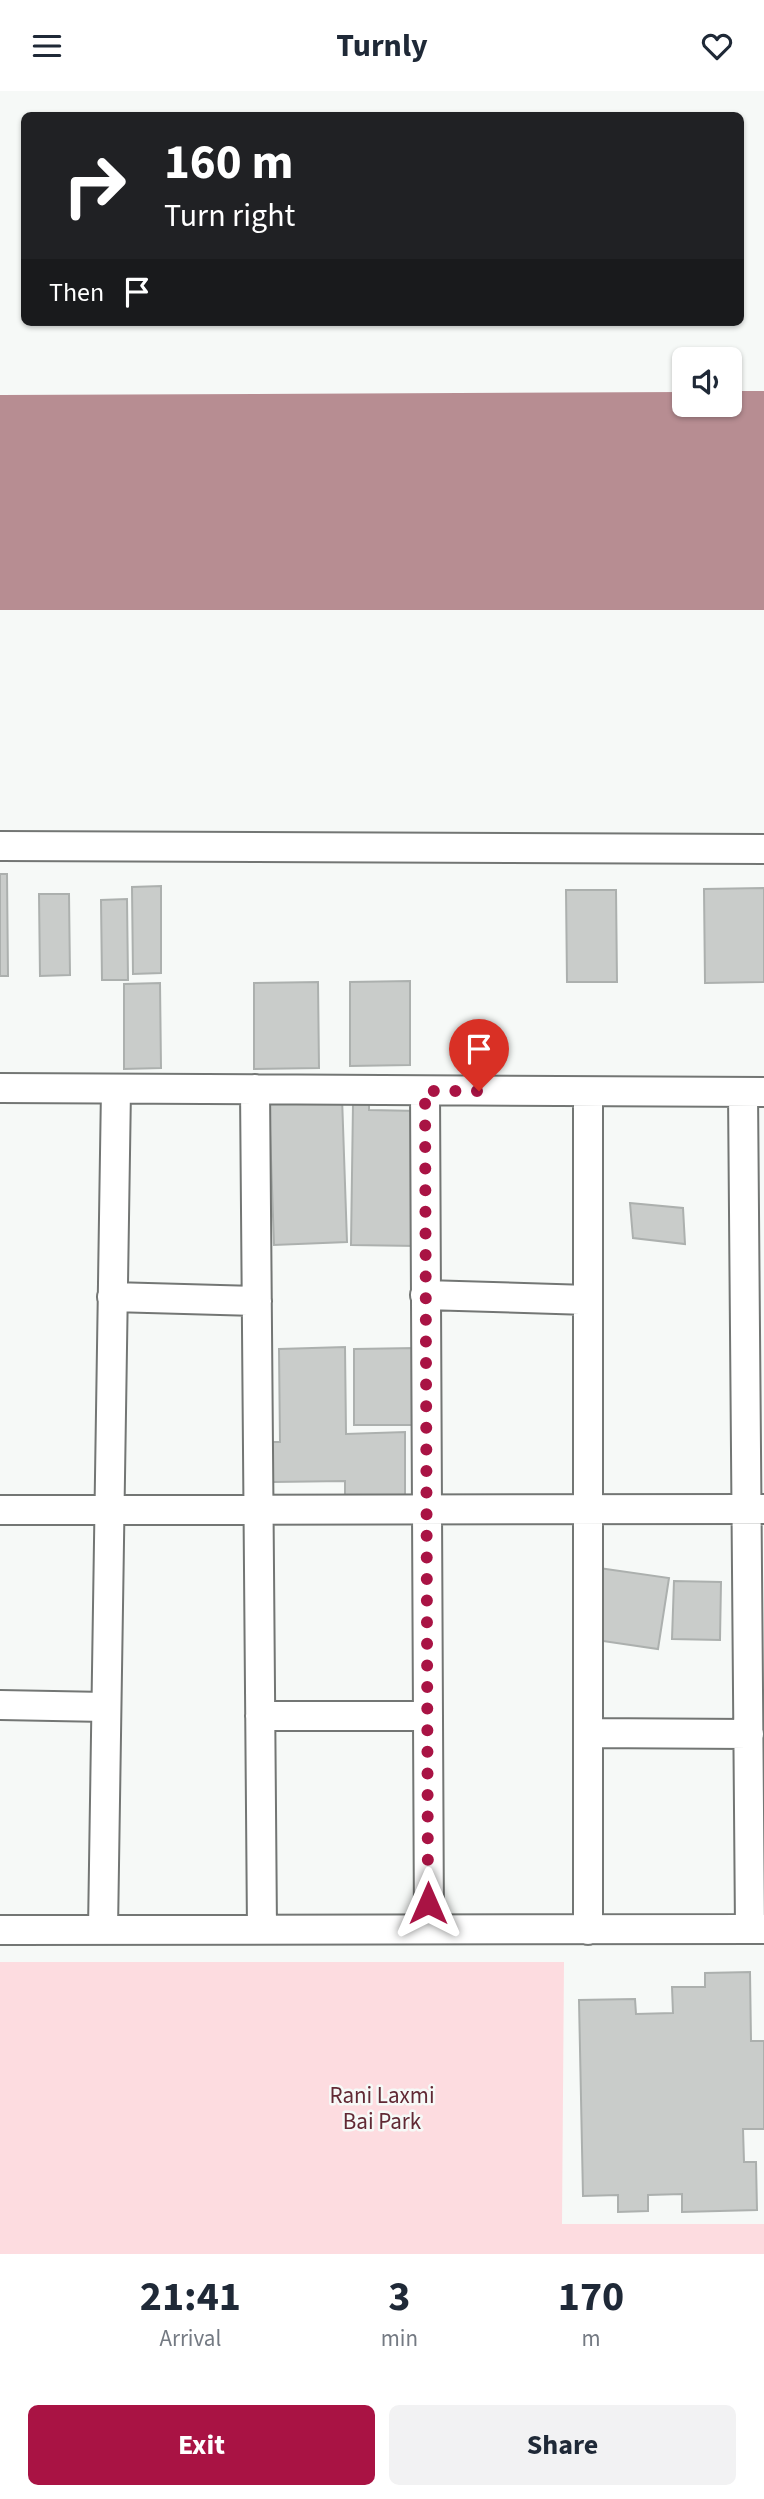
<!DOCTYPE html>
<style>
body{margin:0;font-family:"Source Sans 3",sans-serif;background:#f2f2f3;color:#1f2937;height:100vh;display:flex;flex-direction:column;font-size:26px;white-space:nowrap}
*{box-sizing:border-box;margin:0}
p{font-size:23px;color:#747a83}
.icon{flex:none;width:38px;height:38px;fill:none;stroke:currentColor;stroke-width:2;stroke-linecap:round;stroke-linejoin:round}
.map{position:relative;height:2163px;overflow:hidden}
.details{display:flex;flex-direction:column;background:#fff;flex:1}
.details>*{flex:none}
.guide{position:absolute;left:21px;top:21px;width:723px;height:214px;border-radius:10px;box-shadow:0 2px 5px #0004;background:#202124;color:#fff;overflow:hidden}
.tools{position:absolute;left:672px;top:256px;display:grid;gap:14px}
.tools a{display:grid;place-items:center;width:70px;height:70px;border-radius:10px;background:#fff;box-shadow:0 2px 5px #0004;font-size:35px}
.pin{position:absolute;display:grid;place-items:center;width:60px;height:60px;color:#fff;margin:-72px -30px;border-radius:50% 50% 50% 0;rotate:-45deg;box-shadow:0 0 7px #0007}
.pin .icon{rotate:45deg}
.me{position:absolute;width:77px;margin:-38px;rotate:0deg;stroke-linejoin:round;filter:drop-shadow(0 0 5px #0008)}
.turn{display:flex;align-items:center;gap:24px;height:147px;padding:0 28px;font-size:32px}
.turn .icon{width:91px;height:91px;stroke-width:2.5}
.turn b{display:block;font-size:49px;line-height:60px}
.then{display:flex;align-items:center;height:66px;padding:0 28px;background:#0003;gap:14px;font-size:26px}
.eta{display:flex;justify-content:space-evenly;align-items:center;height:119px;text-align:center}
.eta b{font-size:42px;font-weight:700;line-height:49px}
.button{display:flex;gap:14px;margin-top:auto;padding:14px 28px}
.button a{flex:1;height:80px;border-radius:10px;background:#a91344;color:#fff;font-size:28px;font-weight:700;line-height:80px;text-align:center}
.button a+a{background:#f2f2f3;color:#1f2937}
header{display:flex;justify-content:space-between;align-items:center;height:91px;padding:0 28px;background:#fff;font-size:32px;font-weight:700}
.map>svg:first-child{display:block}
.green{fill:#fddce0}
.water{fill:#b78d92}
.building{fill:#c9ccca;stroke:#acb0ae;stroke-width:2}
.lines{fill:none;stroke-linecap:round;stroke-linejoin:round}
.minor-casing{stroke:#737674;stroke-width:32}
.minor{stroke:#fff;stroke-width:28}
.route{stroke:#a91344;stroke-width:12;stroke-dasharray:0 21.6}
.labels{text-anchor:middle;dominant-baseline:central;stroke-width:5;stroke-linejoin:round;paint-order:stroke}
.park-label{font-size:23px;fill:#612934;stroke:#f6f9f7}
</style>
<header><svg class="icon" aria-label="menu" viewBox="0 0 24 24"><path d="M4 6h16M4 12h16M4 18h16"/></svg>Turnly<svg class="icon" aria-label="heart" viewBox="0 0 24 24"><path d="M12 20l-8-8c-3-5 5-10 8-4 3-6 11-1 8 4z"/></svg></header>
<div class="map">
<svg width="764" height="2163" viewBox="0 0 764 2163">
<rect width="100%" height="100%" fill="#f6f9f7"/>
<path class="green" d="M0 1871H564L562 2133H764V2163H0Z"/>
<path class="water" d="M730 300H764V519H0V304L684 301V313H730Z"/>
<path class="building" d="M0 783H7L8 885H0Z
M161 795V882L133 883 132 796Z
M764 797V891L705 892 704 798Z
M566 799H616L617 891H567Z
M39 803H69L70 884 40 885Z
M127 808 128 889H102L101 809Z
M410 890V974L350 975V891Z
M318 891 319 977 254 978V892Z
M160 892 161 977 124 978V893Z
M342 1006 347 1151 274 1154 269 1009Z
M369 1012V1019L419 1020 417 1155 351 1154 353 1013Z
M630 1112 683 1117 685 1153 633 1147Z
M345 1256 346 1343 405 1341V1412L345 1413V1390L273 1391 272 1351H280L279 1258Z
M415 1257V1334H354V1258Z
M599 1477 669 1487 658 1558 589 1548Z
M674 1490 721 1491 720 1549 672 1548Z
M750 1881 751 1950H764V2038H743L744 2071H756L757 2119 682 2121V2103L648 2104V2120L618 2121V2104L583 2105 579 1909 635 1908 636 1923 673 1922 672 1896H705V1882Z"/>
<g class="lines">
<defs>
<path id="minor" d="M0 755 764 758
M0 997 764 1001
M255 998 262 1838
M425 1000 429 1838
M588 1001V1839
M743 1001 750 1838
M425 1204 588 1209
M112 1206 257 1210
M0 1419 764 1418
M0 1614 106 1616
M260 1625H428
M588 1642 749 1643
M0 1839 764 1838
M103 1839 116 998"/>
</defs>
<use href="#minor" class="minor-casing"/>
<use href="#minor" class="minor"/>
</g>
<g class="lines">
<path class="route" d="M428 1812 425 1000H479"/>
</g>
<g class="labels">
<g class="park-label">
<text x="382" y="2004">Rani Laxmi<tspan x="382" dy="26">Bai Park</tspan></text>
</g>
</g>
</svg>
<div class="tools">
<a><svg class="icon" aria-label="sound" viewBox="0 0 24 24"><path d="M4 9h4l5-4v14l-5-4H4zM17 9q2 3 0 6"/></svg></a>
</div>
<div class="pin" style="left:479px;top:1000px;background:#d93025"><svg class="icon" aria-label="arrive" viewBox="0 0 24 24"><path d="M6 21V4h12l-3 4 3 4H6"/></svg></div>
<svg class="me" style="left:428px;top:1812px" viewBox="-20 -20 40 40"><path d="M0-17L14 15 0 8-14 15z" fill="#a91344" stroke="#fff" stroke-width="4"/></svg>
<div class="guide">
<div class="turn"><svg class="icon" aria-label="right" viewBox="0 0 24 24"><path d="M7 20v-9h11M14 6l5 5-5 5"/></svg><div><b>160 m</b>Turn right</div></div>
<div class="then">Then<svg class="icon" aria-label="arrive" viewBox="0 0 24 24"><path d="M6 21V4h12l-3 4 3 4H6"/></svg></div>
</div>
</div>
<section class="details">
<div class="eta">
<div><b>21:41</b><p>Arrival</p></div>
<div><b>3</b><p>min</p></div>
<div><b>170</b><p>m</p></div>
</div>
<div class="button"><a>Exit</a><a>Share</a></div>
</section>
